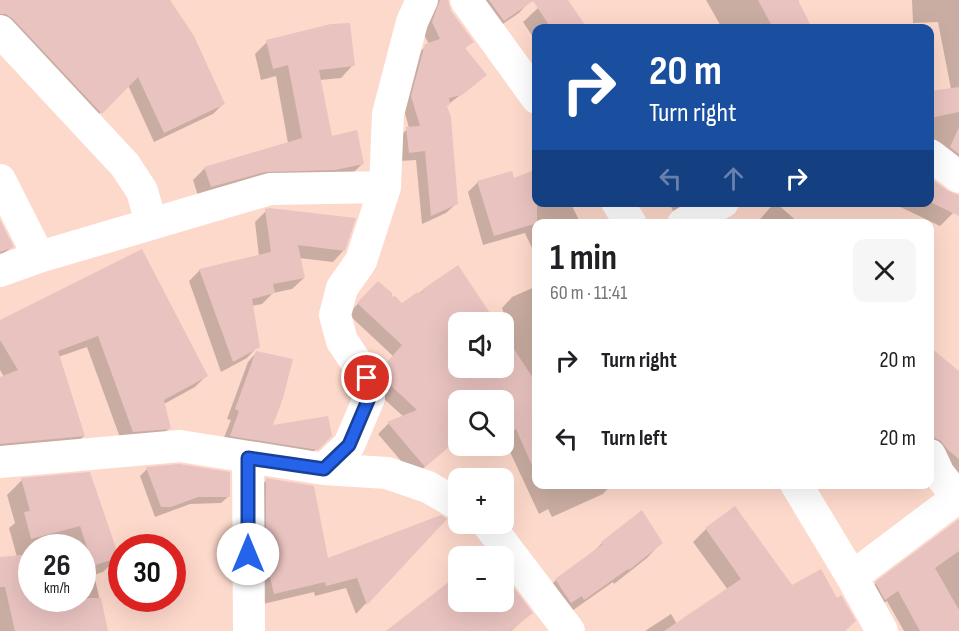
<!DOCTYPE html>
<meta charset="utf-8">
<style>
body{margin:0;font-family:"Sofia Sans Condensed",sans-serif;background:#f6f6f6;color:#202124;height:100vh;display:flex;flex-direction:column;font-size:22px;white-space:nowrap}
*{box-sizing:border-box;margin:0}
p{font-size:20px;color:#757577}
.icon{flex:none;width:33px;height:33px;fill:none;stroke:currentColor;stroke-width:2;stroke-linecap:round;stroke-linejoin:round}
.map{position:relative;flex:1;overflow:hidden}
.details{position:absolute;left:532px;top:219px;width:402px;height:270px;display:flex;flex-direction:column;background:#fff;border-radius:12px;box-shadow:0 6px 24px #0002}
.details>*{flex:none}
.guide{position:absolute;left:532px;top:24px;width:402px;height:183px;border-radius:12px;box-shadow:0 6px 24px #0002;background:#1a4fa0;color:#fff;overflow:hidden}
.tools{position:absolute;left:448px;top:312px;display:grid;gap:12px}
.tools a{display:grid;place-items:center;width:66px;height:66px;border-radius:12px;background:#fff;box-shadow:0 6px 24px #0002;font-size:30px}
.speed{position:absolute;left:18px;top:534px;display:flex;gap:12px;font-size:30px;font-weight:700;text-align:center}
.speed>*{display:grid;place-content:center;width:78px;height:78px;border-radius:50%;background:#fff;box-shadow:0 6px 24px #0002;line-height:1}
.speed small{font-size:15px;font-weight:400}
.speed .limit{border:9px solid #d22;background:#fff;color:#111}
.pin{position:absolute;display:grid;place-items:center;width:51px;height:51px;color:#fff;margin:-26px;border:3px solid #fff;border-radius:50%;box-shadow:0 2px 6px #0007}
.me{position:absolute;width:66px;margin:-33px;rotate:0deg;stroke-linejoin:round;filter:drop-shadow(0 0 4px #0008)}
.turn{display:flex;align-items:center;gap:21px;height:126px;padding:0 18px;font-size:27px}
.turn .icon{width:78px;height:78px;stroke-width:2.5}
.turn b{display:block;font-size:42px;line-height:51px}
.lanes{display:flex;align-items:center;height:57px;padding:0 18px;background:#0003;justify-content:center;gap:30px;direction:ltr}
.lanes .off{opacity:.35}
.round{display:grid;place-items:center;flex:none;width:63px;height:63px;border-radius:12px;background:#f6f6f6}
.overview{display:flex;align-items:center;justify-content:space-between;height:102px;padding:0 18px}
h1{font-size:36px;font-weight:700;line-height:45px}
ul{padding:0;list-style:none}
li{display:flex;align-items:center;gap:18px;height:78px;padding:0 18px}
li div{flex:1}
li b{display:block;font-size:22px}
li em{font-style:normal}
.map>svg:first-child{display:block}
.shadow{fill:#0003;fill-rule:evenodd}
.building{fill:#e9c3c0}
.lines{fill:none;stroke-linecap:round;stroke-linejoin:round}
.street{stroke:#fff;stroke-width:32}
.route-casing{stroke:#184099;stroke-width:15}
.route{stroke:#2563eb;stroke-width:10}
</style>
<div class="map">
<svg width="959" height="631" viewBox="0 0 959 631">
<rect width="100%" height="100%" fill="#fdd9cb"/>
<path class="shadow" d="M0 0H169L223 104 213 114 154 142 128 85 91 122 0 27Z
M428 0H447L450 11 472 42 464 49 475 84 446 106 456 204 446 213 422 224 416 160 400 161 397 138 409 128 403 106 416 55 429 44 423 33Z
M472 0H526L528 3 519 13 494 30Z
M550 0H567L585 27 537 28V43L523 22 538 8Z
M706 0H799L797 2 811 28H722Z
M912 0H959V179L930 156V93L951 89 938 22 913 23Z
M267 42 353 65 341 78 320 80 331 137 363 163 350 176 199 199 193 180 205 168 288 143 276 76 261 80 255 54Z
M537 171V202H570L581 224H537V259L525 233 483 245 468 192 478 182 513 180Z
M930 179 947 193 959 196 953 213 940 226 890 202H930Z
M669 202H688L673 211Z
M775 202 800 224H756Z
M266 211 344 250 333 262 299 258 304 278 292 289 273 293 262 304 251 306 258 346 247 358 221 372 189 281 200 270 259 256 255 222Z
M0 234 12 247 0 256Z
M141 251 207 375 195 387 164 404 169 428 158 440 122 443 87 347 58 357 84 436 72 447 0 454V379L4 377 0 370V322Z
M458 267 494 322H459V368H504V337L515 352 502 308 512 297 537 286V484H612L603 494 552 517 548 509 539 514 504 439V400H459V438L414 476 378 434 388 424 404 417 375 391 372 380 393 356 348 314 378 283 391 299 401 305Z
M257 352 271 427 330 436 307 458 221 445 231 420 227 419 248 362Z
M930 384 959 408V479L930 451Z
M147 469 229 496 221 503 190 504 155 517 140 476Z
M89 474 118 557 103 572 94 575 107 631H0V558L17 557 9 528 15 523 7 495 22 480ZM32 548H82V598H32Z
M267 480 327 560 445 519 356 614 346 588 315 596 314 592 263 604 256 490Z
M735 508 791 587 843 631H645L671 614 677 624 728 590 693 542 706 529Z
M641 513 661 543 647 558 614 584 613 582 569 613 541 594 556 580 590 555 602 543Z
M959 521V631H904L887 601 874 609 866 594 876 583Z
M459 576V602H504V577L531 613 511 631H388Z"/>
<path class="building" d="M0 0H170L194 36 225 104 164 133 138 77 102 114 13 19 6 14H0Z
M440 0H448L451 11 474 42 465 48 487 75 462 95 449 98 450 104 447 106 451 117 458 204 431 216 425 151 409 153 406 127 420 126 411 96 425 44 440 39 432 22Z
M489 0H568L587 28H551L533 1 504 21Z
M758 0H798L812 28H773Z
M350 23 355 66 319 70 332 136 357 130 364 164 335 170 265 172 211 187 204 167 302 138 288 65 273 69 266 40 331 24Z
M959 87V112L930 118V91Z
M959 127V154L950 147Z
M537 169V223L494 236 477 181 512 171 514 178Z
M934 181 948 191 959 195V216L930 202V189Z
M269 208 356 218 345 251 298 245 305 278 273 284 275 293 252 299 260 347 233 362 199 269 271 252 265 209Z
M0 220 14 247 0 252Z
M142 249 208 376 164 400 171 429 133 432 98 336 58 351 85 436 0 444V377L18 370 0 340V320Z
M458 265 496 322H459V368H504V334L537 384V477L516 429 504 436V400H459V438L425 467 387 422 417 410 385 380 382 368 402 345 357 303 378 281 392 293V297L395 296 402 303 416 293 423 292V289Z
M930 347 959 371V459L948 450 941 441 930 435Z
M256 351 293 359 283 398 273 425 328 416 332 436 318 450 230 436 239 411 235 409Z
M179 464 230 472V497H198L171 507H161L146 467Z
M90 472 119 557 93 566 80 526 31 539 24 512 30 511 21 478Z
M266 478 314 486 328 558 441 515 447 519 367 605 357 578 326 586 325 582 274 594 267 564V560L273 558 266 530Z
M735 506 792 585 821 569 837 598 841 595 856 621 845 631H664L741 579 705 528Z
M642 510 663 543 629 570 628 569 584 600 582 596 571 603 555 579 603 544 601 542Z
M959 519V551L935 568 959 610V631H920L898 591 885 600 875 582Z
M32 554V598H101L108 631H15L5 587H0V557Z
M459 574V602H504V575L533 613 510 631H386Z"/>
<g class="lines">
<path class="street" d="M466 0 537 98
M0 31 125 165 142 191 151 223
M930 155 959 177
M0 180 39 257
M617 202 631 224
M683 224 723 202
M0 271 39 257 270 189 385 187
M930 455 939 474 959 499
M248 458 249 631
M0 462 180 446 324 469 387 473 428 487 459 505
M324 469 349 445 369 398 367 378 342 341 335 315 342 288 361 261 385 187 388 114 412 22 422 0
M796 484 852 577 882 631
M488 524 569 631
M852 577 957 498"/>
</g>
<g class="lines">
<defs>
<path id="route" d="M248 554V458L324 469 349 445 369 398 367 378"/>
</defs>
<use href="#route" class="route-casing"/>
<use href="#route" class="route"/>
</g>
</svg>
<div class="tools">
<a><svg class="icon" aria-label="sound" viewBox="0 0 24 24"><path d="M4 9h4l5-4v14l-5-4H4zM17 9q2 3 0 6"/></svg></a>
<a><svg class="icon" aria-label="search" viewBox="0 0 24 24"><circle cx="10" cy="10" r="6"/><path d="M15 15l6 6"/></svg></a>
<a>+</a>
<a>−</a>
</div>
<div class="speed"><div>26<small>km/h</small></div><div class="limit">30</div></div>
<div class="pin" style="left:367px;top:378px;background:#d93025"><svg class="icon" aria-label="arrive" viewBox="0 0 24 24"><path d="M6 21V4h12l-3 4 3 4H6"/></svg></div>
<svg class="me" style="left:248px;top:554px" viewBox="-20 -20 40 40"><circle r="19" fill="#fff"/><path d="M0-13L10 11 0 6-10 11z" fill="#2563eb"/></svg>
<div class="guide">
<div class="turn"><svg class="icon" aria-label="right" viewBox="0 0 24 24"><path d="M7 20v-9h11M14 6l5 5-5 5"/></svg><div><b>20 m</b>Turn right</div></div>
<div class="lanes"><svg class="icon off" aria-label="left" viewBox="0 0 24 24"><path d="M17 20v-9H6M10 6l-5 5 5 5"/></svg><svg class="icon off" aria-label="ahead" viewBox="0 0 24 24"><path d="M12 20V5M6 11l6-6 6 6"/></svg><svg class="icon" aria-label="right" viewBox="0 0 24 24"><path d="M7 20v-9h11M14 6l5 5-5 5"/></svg></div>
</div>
<section class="details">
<div class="overview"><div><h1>1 min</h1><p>60 m · 11:41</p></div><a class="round"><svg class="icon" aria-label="close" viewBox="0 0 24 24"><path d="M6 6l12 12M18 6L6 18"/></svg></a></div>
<ul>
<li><svg class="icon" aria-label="right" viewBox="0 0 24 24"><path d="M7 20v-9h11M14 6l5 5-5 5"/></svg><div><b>Turn right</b></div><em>20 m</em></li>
<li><svg class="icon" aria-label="left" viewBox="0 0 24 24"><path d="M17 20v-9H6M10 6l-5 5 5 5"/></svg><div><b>Turn left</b></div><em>20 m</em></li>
</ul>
</section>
</div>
